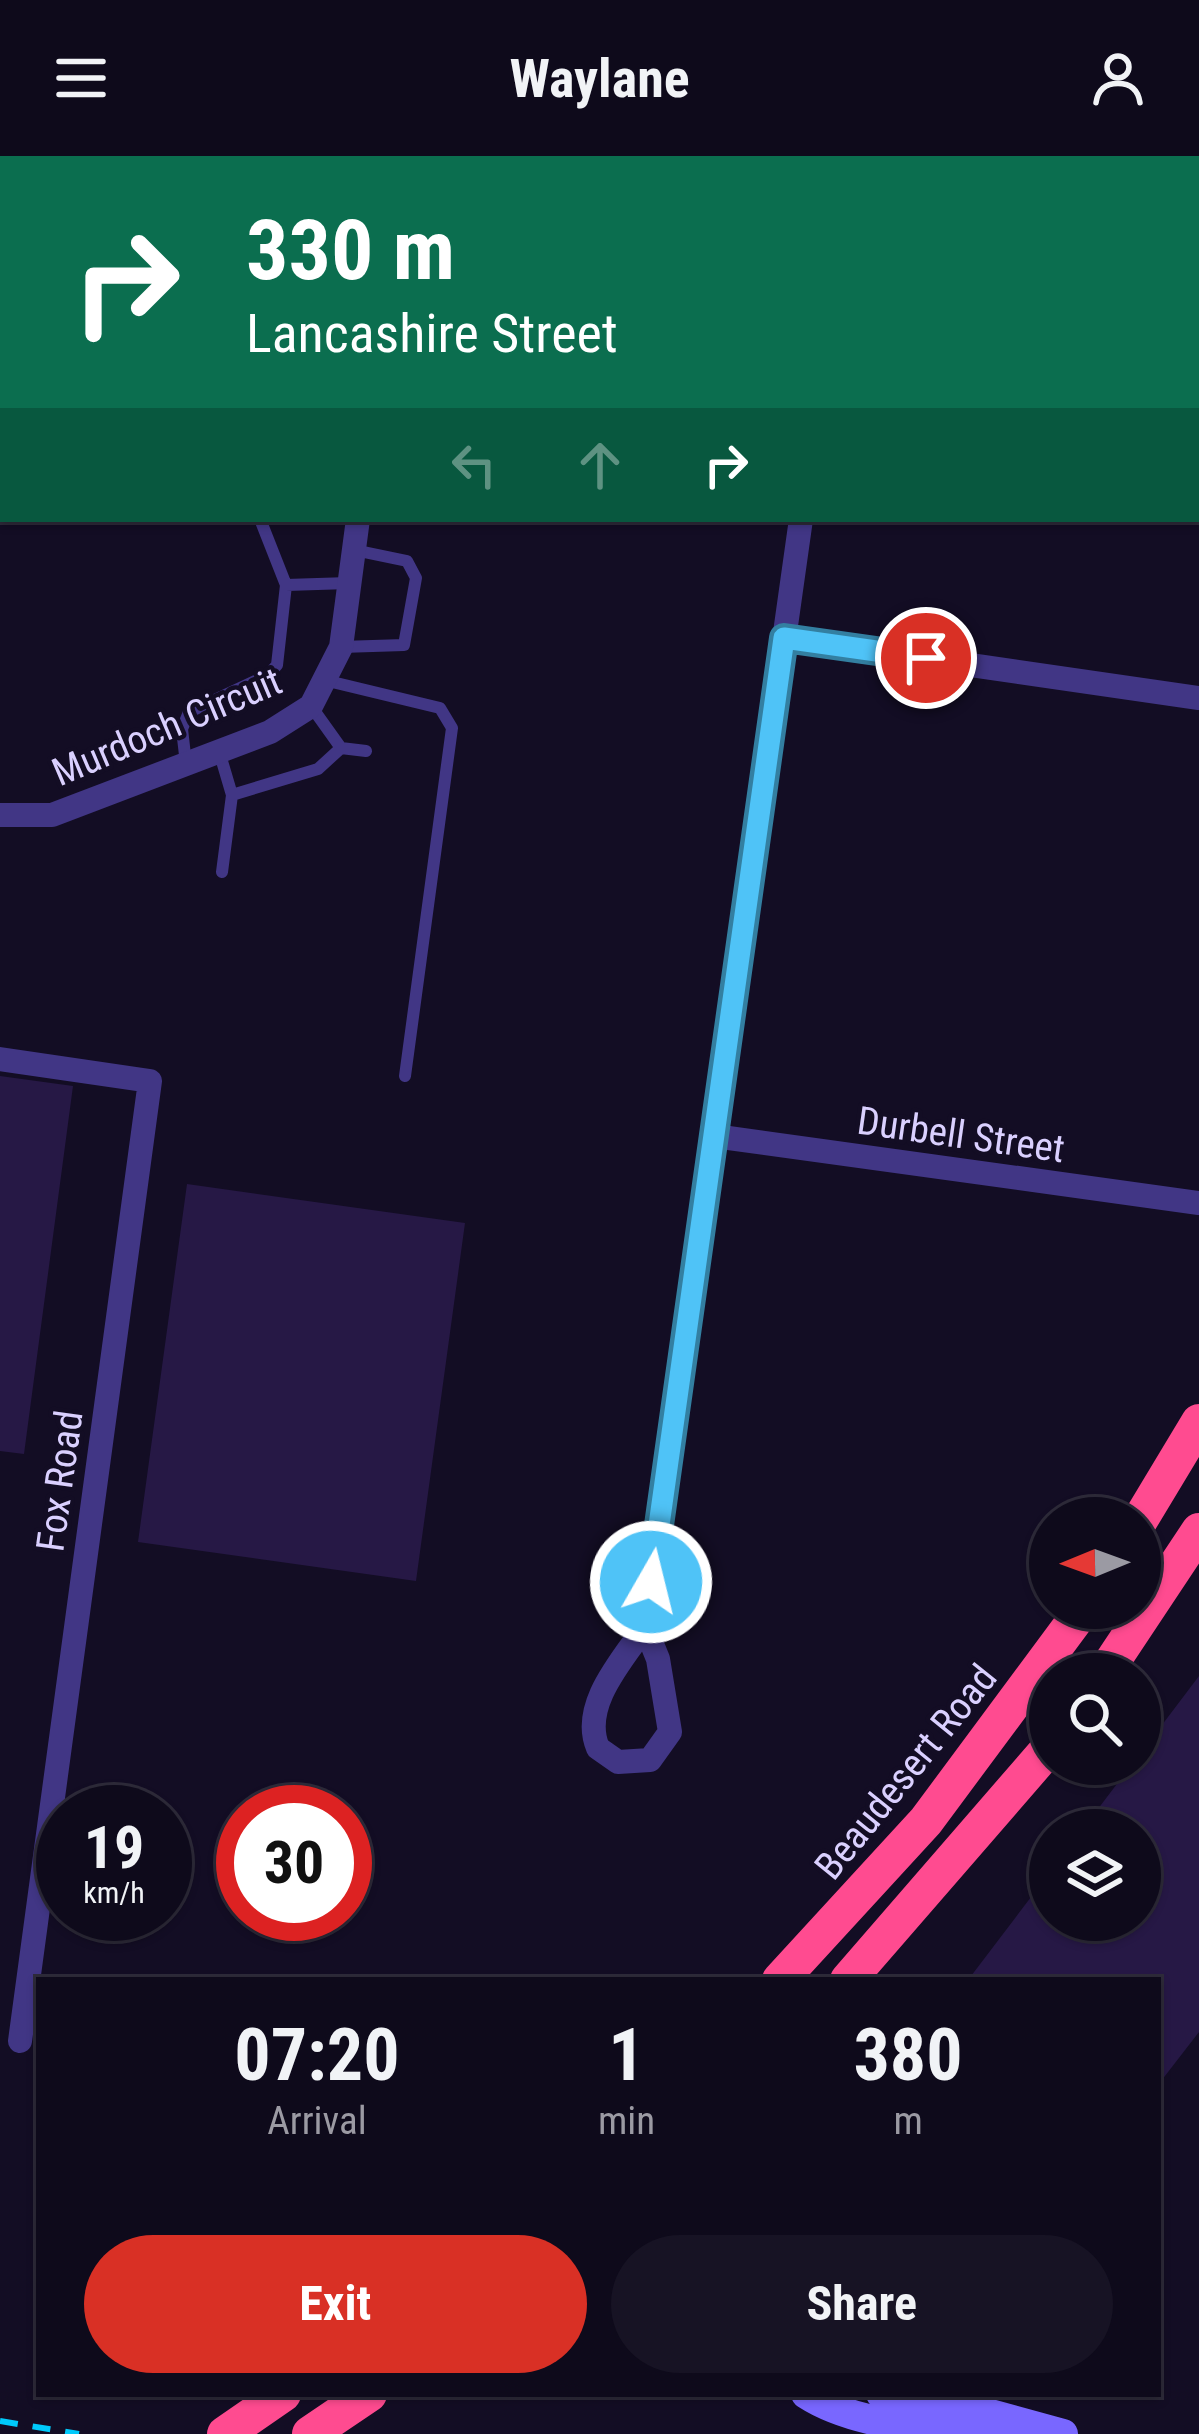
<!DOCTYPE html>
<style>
body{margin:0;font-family:"Roboto Condensed",sans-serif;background:#171324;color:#f1f3f6;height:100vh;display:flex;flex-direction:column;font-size:45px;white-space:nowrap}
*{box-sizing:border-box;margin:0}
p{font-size:39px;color:#9b9aa3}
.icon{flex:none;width:66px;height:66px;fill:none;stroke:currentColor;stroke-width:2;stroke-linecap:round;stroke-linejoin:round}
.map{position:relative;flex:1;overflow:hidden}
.panel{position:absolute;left:36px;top:1821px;width:1125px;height:420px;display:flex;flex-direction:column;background:#0e0a1b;border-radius:0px;box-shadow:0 3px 9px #0004,0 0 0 3px #2e2b3a}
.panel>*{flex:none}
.guide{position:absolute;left:0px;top:0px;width:1200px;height:366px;box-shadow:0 3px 9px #0004,0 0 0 3px #2e2b3a;background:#0b6e4f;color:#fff;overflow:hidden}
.needle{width:78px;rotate:269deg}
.controls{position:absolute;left:1029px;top:1341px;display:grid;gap:24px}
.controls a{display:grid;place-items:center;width:132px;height:132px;border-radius:50%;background:#0e0a1b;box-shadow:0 3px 9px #0004,0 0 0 3px #2e2b3a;font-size:60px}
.speed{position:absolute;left:36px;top:1629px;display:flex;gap:24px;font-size:60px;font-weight:700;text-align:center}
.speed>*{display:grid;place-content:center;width:156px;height:156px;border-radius:50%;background:#0e0a1b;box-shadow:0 3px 9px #0004,0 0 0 3px #2e2b3a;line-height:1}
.speed small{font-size:30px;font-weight:400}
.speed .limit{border:18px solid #d22;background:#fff;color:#111}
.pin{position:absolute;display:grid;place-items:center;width:102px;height:102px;color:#fff;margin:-51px;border:6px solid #fff;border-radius:50%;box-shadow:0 3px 12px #0007}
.me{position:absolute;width:132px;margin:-66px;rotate:8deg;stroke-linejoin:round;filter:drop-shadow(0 0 9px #0008)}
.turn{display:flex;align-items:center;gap:42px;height:252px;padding:0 48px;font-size:54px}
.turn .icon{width:156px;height:156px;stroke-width:2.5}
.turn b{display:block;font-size:84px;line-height:102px}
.lanes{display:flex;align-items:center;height:114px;padding:0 48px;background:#0003;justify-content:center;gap:60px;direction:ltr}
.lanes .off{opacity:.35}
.eta{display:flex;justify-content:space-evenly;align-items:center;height:204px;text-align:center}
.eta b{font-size:72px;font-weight:700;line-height:84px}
.primary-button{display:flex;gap:24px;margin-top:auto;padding:24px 48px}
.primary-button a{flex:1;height:138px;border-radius:72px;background:#d93025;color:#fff;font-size:48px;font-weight:700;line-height:138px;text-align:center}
.primary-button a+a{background:#171324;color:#f1f3f6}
header{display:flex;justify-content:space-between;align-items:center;height:156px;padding:0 48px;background:#0e0a1b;font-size:54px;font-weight:700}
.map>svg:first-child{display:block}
.building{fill:#261845}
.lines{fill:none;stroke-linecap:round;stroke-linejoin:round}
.lane{stroke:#413685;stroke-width:12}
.street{stroke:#413685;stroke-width:24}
.secondary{stroke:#7967ff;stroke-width:30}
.highway{stroke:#ff4b90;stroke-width:36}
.rail{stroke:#00cafb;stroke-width:6;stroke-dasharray:18 15;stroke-linecap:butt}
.route-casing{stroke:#337fa1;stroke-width:30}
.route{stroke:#4fc3f7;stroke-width:21}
.labels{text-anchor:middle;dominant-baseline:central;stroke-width:9;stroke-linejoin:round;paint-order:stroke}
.street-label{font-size:39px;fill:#dad0ff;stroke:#130d24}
</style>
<header><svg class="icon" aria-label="menu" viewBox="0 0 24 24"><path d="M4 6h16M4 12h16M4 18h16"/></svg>Waylane<svg class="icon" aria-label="person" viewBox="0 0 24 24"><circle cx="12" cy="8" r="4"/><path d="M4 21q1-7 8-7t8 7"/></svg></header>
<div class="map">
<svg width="1199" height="2278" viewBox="0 0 1199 2278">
<rect width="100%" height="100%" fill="#130d24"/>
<path class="building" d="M0 920 73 930 24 1298 0 1295Z
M187 1028 465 1067 416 1425 138 1386Z
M1199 1520V1876L1158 1929V1824H968L1050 1716V1764H1140V1674H1082L1132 1608H1140V1598Z"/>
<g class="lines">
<path class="lane" d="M853 3V0
M260 363 286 429
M341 491 404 489 416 422 407 405 354 394
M328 525 440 552 452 572 405 920
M311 550 341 592
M219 595 232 639 222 716
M186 608 182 573 189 556 268 519 277 509 286 429 349 427
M232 639 318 613 341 592 366 595"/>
<path class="street" d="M182 3H228
M0 39 3 38
M784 482 1199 542
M0 659H52L270 576 311 550 341 491 358 363
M0 903 150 925 20 1885
M714 980 1199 1047
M645 1471 658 1503 670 1576 650 1604 618 1606 598 1592C580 1550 622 1504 645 1471L801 363"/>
<path class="secondary" d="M806 0 824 3
M1197 60H1199
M806 2238C863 2275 968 2278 1034 2274
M881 2238 972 2253 1063 2278"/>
<path class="highway" d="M1140 1364 1199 1266
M1104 1518 1199 1375
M780 1824 926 1665 1084 1452
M848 1824 1050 1591
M225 2278 283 2238
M310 2278 369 2238"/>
<path class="rail" d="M0 2265 79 2278"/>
</g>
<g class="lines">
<defs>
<path id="route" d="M651 1426 784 482 926 502"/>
</defs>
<use href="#route" class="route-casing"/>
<use href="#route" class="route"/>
</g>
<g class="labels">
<g class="street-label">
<text transform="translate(167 571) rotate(-23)">Murdoch Circuit</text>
<text transform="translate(961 979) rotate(8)">Durbell Street</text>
<text transform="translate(60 1325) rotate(-82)">Fox Road</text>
<text transform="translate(906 1616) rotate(-51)">Beaudesert Road</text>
</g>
</g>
</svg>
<div class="controls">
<a><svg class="needle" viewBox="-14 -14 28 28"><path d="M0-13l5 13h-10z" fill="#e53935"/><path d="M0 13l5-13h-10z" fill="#9b9aa3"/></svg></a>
<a><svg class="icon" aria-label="search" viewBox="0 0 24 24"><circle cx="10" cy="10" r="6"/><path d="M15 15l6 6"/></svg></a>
<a><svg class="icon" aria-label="layers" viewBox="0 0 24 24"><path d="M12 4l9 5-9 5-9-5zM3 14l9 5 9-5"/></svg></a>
</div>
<div class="speed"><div>19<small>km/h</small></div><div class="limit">30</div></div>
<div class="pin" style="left:926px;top:502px;background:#d93025"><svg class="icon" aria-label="arrive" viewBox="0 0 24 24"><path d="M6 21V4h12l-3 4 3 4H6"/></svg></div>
<svg class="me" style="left:651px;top:1426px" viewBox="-20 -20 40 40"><circle r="17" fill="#4fc3f7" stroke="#fff" stroke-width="3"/><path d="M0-11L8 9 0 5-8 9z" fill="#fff"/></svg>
<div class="guide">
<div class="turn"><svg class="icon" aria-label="right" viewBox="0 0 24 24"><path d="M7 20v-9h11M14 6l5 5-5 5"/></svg><div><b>330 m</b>Lancashire Street</div></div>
<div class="lanes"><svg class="icon off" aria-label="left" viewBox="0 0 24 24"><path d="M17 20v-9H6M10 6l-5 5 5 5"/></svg><svg class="icon off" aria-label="ahead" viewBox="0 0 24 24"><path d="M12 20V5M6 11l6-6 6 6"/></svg><svg class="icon" aria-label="right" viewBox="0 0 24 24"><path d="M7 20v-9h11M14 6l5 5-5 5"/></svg></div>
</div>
<section class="panel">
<div class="eta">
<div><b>07:20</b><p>Arrival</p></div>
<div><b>1</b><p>min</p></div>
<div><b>380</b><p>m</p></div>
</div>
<div class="primary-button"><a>Exit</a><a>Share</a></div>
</section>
</div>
